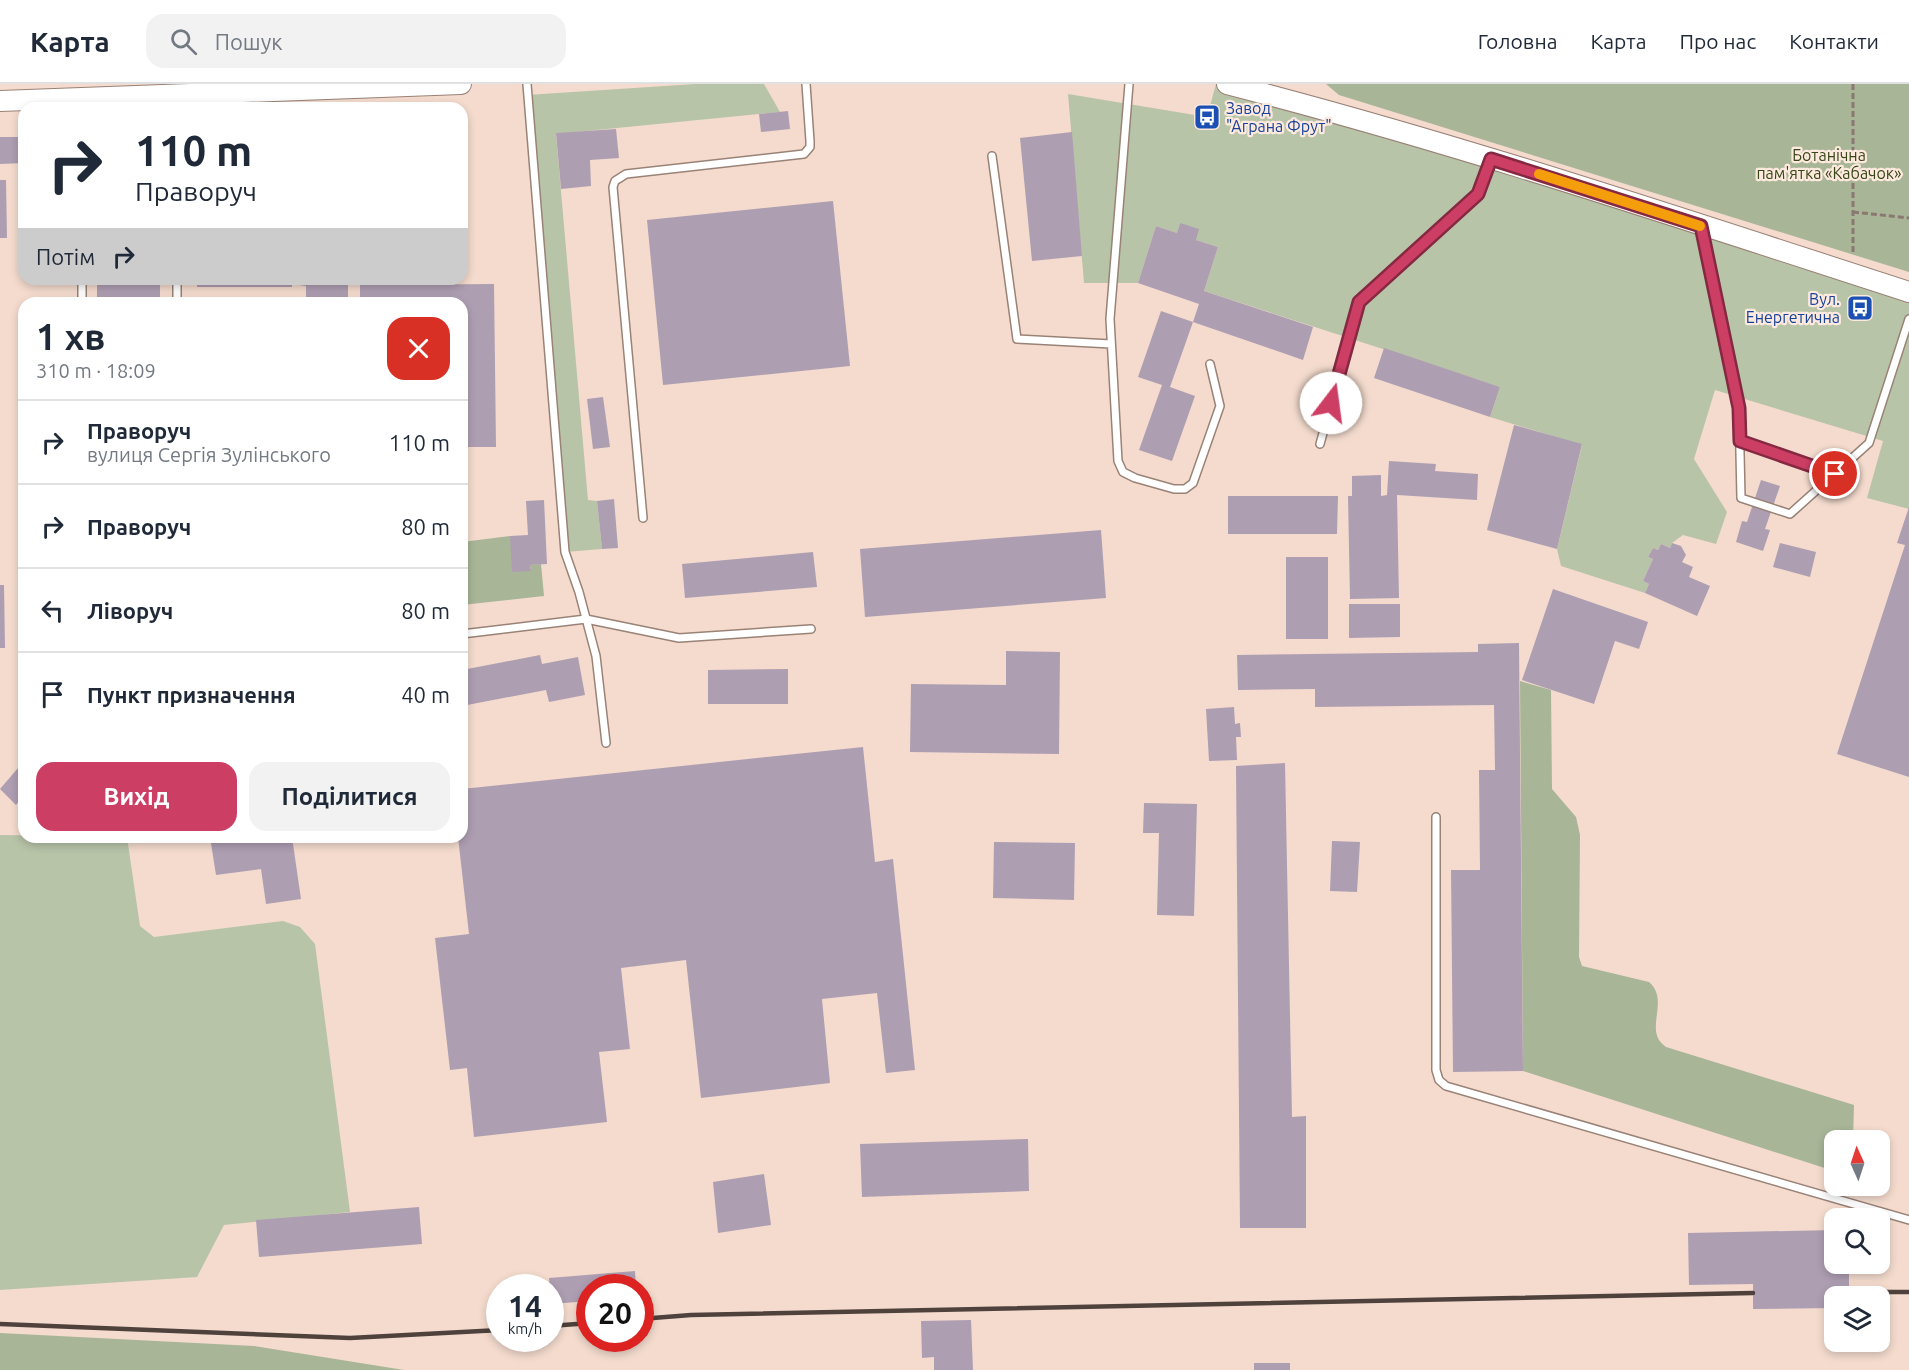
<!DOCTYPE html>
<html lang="uk">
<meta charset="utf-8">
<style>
body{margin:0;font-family:Ubuntu,sans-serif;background:#f2f2f3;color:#1f2937;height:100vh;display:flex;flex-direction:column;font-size:22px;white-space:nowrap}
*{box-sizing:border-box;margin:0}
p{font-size:20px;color:#747a83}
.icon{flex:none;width:33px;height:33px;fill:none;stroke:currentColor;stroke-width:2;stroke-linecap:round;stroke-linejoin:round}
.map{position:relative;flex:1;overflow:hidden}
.side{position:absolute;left:18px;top:213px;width:450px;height:546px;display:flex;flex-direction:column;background:#fff;border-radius:18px;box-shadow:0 3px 9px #0003}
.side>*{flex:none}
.hud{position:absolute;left:18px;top:18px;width:450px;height:183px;border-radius:18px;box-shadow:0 3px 9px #0003;background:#fff;color:#1f2937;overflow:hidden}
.needle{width:39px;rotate:357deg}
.fabs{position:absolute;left:1824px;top:1046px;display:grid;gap:12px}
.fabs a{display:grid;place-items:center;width:66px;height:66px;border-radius:12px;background:#fff;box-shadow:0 3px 9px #0003;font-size:30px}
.speed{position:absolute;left:486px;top:1190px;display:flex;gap:12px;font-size:30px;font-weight:700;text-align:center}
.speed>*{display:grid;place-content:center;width:78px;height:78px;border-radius:50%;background:#fff;box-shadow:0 3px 9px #0003;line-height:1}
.speed small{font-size:15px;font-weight:400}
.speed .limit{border:9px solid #d22;background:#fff;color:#111}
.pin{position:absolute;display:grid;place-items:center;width:51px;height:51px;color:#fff;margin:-26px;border:3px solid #fff;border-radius:50%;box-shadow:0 2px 6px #0007}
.me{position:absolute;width:66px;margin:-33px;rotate:15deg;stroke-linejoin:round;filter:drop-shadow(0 0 4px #0008)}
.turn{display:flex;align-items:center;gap:21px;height:126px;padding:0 18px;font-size:27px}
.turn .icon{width:78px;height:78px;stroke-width:2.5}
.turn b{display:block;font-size:42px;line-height:51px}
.then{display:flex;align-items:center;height:57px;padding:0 18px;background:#0003;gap:12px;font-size:22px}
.round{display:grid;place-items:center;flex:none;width:63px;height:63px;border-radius:18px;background:#f2f2f3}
.overview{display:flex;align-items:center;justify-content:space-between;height:102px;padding:0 18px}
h1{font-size:36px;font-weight:700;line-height:45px}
.button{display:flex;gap:12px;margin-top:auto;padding:12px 18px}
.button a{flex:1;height:69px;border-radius:18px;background:#cd3e64;color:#fff;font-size:24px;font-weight:700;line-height:69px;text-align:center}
.button a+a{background:#f2f2f3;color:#1f2937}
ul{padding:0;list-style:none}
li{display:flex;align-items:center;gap:18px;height:84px;padding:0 18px;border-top:2px solid #e0e1e3}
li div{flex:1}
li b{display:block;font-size:22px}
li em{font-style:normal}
header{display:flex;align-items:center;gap:36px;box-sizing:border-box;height:84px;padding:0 30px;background:#fff;border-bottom:2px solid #e0e1e3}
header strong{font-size:28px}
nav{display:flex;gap:33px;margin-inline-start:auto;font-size:21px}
.search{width:420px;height:54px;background:#f2f2f3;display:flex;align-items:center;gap:15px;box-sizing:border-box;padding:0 21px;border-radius:18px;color:#747a83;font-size:22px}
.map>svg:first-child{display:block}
.green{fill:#b8c4a8}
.forest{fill:#a8b597}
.building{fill:#ae9eb2}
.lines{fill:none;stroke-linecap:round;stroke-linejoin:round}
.lane-casing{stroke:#998276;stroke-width:10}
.secondary-casing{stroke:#998276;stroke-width:22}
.path{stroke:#8a7970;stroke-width:3;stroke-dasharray:6 3;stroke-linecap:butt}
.lane{stroke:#fff;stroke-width:7}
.secondary{stroke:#fff;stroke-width:20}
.rail{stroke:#4f423c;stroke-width:4.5}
.route-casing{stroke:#852841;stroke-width:15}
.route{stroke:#cd3e64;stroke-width:10}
.slow{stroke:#f59e0b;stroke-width:10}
.labels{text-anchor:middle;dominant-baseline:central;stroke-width:4.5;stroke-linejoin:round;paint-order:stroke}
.transit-label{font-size:16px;fill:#164399;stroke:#fee9de;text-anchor:start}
.park-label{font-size:16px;fill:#364717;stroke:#fee9de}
</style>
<header>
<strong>Карта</strong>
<div class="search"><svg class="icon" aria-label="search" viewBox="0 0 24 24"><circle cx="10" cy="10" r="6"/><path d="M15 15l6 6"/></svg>Пошук</div>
<nav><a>Головна</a><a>Карта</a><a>Про нас</a><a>Контакти</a></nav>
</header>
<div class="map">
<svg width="1909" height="1286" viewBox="0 0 1909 1286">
<rect width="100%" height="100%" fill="#f4dbce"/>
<path class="green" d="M695 0H764L780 28 556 50 588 416 597 417 602 465 565 468 527 11Z
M1216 0H1227L1909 208V425L1867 414 1883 357 1715 306 1694 375 1727 428 1716 460 1683 451 1672 459 1670 464 1661 460 1658 466 1653 464 1648 473 1653 475 1643 497 1649 500 1645 509 1561 482 1557 465 1582 361 1490 333 1500 303 1204 207 1218 163 1196 156 1180 139 1177 149 1156 142 1138 199H1084L1068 10 1207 33Z
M0 751 127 753 140 842 154 853 283 837 300 843 315 860 350 1128 224 1141 197 1193 0 1206Z"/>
<path class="forest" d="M1326 0H1909V188L1339 11Z
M510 452 531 486 530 481 541 480 544 512 462 521V458Z
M1520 597 1551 606 1552 705 1576 733 1580 751 1579 873 1582 882 1649 898C1671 917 1642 947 1666 963L1854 1021 1853 1056H1834V1087L1523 987Z
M0 1249 254 1262 404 1286H0Z"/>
<path class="building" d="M788 27 790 45 761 48 759 30Z
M616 45 619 74 590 76 591 102 561 105 556 49Z
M1072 48 1082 172 1032 177 1020 54Z
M0 53H24V79L0 80Z
M0 96H6L7 154H0Z
M833 117 850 282 663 301 647 136Z
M1180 139 1199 145 1196 156 1218 163 1204 207 1313 243 1303 276 1193 238 1199 220 1138 199 1156 142 1177 149Z
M97 195H160V219H97Z
M197 195H292V203H197Z
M299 195H348V219H306V202L299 201Z
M494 200 496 363H462V219H360V201Z
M1161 227 1193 238 1170 303 1195 312 1172 377 1139 366 1162 301 1138 293Z
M1384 264 1500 303 1490 333 1374 294Z
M603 313 610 363 593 365 587 315Z
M1514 341 1582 360 1557 465 1487 446Z
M1389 377 1436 380 1435 387 1478 390 1477 416 1397 411 1399 514 1350 515 1348 412H1352V392L1381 391V412L1387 411Z
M1761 396 1780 402 1765 445 1770 446 1763 467 1736 458 1742 437 1747 438Z
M1228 412H1338L1337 450H1228Z
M614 415 618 464 602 465 597 417Z
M544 416 547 480 530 481 531 487 512 488 510 452 528 451 526 417Z
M1909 423V693L1837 670 1905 461 1897 459Z
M1101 446 1106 514 865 533 860 465Z
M1672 459 1681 462 1686 471 1682 478 1693 483 1689 493 1710 502 1697 532 1645 509 1649 500 1643 497 1653 475 1648 473 1653 464 1658 466 1661 460 1670 464Z
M1780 459 1816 468 1810 493 1773 483Z
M813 468 817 503 685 514 682 480Z
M1286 473H1328V555H1286Z
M0 501H4L5 564H0Z
M1553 505 1648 538 1639 565 1615 557 1594 620 1522 596Z
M1349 520H1400V553L1349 554Z
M1519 559 1523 987 1453 988 1451 786H1480L1479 686H1495L1494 621 1315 623V605L1238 606 1237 571 1478 568V560Z
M1006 567 1060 568 1059 670 910 668 911 600 1006 601Z
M540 571 542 580 578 573 585 611 549 618 546 606 462 622V586Z
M788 585V620H708V586Z
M1234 623 1235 640 1240 639 1241 653H1236L1237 676 1209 677 1206 625Z
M863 663 875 778 893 775 915 986 886 989 877 909 822 915 830 999 701 1014 686 876 621 884 630 965 599 968 607 1038 474 1053 467 984 450 986 435 854 469 850 458 753H462V705Z
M24 677V711L16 721 0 705Z
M1285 679 1292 1033 1306 1032V1144H1240L1236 682Z
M1144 719 1197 720 1194 832 1157 831 1159 749H1143Z
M210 753H292L301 815 266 820 261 785 216 791Z
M1332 757 1360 758 1357 808 1330 807Z
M994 758 1075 759 1074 816 993 814Z
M1028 1055 1029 1107 862 1113 860 1060Z
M764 1090 771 1141 718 1149 713 1098Z
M419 1123 422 1160 259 1173 256 1136Z
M1834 1146V1179H1849V1212H1834V1224L1753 1225V1200L1689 1201 1688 1149Z
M635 1187 636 1203H590V1217L551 1220 549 1194Z
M971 1236 973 1286H934V1273L922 1274 921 1237Z
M1254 1279H1290V1286H1254Z"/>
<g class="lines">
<defs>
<path id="lane" d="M527 0 565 468 579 508 596 572 606 659
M1129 0 1110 235 1118 377 1123 388 1135 394 1174 405H1185L1193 399 1220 322 1210 280
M176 12V24
M992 72 1017 255 1111 260
M1701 145 1739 324 1741 414 1790 430 1869 359 1909 235
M177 195V219
M82 219V195
M1739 357 1835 390
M1320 360 1359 218 1478 110 1490 77
M643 434 613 103 615 97 626 90 804 70 810 63V57L806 0
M462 550 586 535 679 554 811 545
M1436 733V986L1439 996 1446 1002 1909 1136"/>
<path id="secondary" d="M1227 0C1457 59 1683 135 1909 208
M0 17 461 0"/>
</defs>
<use href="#lane" class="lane-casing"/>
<use href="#secondary" class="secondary-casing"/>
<path class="path" d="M1853 0V170
M1853 128 1909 134"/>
<use href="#lane" class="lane"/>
<use href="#secondary" class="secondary"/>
<path class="rail" d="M1849 1208H1909
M640 1235 691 1231 1753 1209
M0 1240 350 1254 500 1246
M550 1242 590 1239"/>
</g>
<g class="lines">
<defs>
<path id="route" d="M1331 319 1359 218 1478 110 1491 75 1701 142 1739 324 1740 357 1835 390"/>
</defs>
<use href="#route" class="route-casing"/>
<use href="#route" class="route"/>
<path class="slow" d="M1539 90 1700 142"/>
</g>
<defs>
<symbol id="bus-square" viewBox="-11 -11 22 22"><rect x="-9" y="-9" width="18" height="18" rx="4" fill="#1a4fb4" stroke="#fee9de"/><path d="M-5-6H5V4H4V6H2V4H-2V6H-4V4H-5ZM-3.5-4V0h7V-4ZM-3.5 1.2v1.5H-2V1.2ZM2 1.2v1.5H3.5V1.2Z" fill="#fff"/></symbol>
</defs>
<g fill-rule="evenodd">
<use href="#bus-square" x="1192" y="18" width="30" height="30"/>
<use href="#bus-square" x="1845" y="209" width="30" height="30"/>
</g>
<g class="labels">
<g class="transit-label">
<text x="1226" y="24">Завод<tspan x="1226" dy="18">"Аграна Фрут"</tspan></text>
<text x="1840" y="215" text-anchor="end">Вул.<tspan x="1840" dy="18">Енергетична</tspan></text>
</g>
<g class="park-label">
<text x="1829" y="71">Ботанічна<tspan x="1829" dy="18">пам'ятка «Кабачок»</tspan></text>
</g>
</g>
</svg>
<div class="fabs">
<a><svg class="needle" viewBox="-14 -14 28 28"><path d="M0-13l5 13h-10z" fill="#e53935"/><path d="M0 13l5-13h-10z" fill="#747a83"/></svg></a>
<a><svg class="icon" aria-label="search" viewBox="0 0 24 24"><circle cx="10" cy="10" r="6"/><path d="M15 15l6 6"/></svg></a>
<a><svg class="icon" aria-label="layers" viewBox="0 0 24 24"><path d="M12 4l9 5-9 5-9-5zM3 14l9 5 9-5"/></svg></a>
</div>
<div class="speed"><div>14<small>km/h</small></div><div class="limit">20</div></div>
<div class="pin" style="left:1835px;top:390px;background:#d93025"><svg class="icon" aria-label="arrive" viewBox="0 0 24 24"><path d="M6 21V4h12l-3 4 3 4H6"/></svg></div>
<svg class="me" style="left:1331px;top:319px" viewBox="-20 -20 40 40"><circle r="19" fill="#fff"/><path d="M0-13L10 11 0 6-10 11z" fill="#cd3e64"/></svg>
<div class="hud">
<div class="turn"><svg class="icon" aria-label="right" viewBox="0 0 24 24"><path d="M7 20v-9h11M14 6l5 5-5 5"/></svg><div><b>110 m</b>Праворуч</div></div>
<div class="then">Потім<svg class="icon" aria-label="right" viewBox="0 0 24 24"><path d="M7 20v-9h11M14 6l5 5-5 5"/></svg></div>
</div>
<section class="side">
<div class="overview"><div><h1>1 хв</h1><p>310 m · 18:09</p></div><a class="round" style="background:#d93025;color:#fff"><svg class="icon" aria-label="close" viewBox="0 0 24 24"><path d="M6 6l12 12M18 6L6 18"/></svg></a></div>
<ul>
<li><svg class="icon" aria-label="right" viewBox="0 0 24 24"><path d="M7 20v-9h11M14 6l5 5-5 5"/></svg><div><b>Праворуч</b><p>вулиця Сергія Зулінського</p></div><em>110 m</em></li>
<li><svg class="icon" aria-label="right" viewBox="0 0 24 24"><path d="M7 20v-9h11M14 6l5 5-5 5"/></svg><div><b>Праворуч</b></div><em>80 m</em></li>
<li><svg class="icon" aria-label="left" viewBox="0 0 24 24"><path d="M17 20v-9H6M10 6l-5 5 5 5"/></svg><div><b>Ліворуч</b></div><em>80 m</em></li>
<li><svg class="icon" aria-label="arrive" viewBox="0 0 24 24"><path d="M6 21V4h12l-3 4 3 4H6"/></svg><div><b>Пункт призначення</b></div><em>40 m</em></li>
</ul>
<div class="button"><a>Вихід</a><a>Поділитися</a></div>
</section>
</div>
